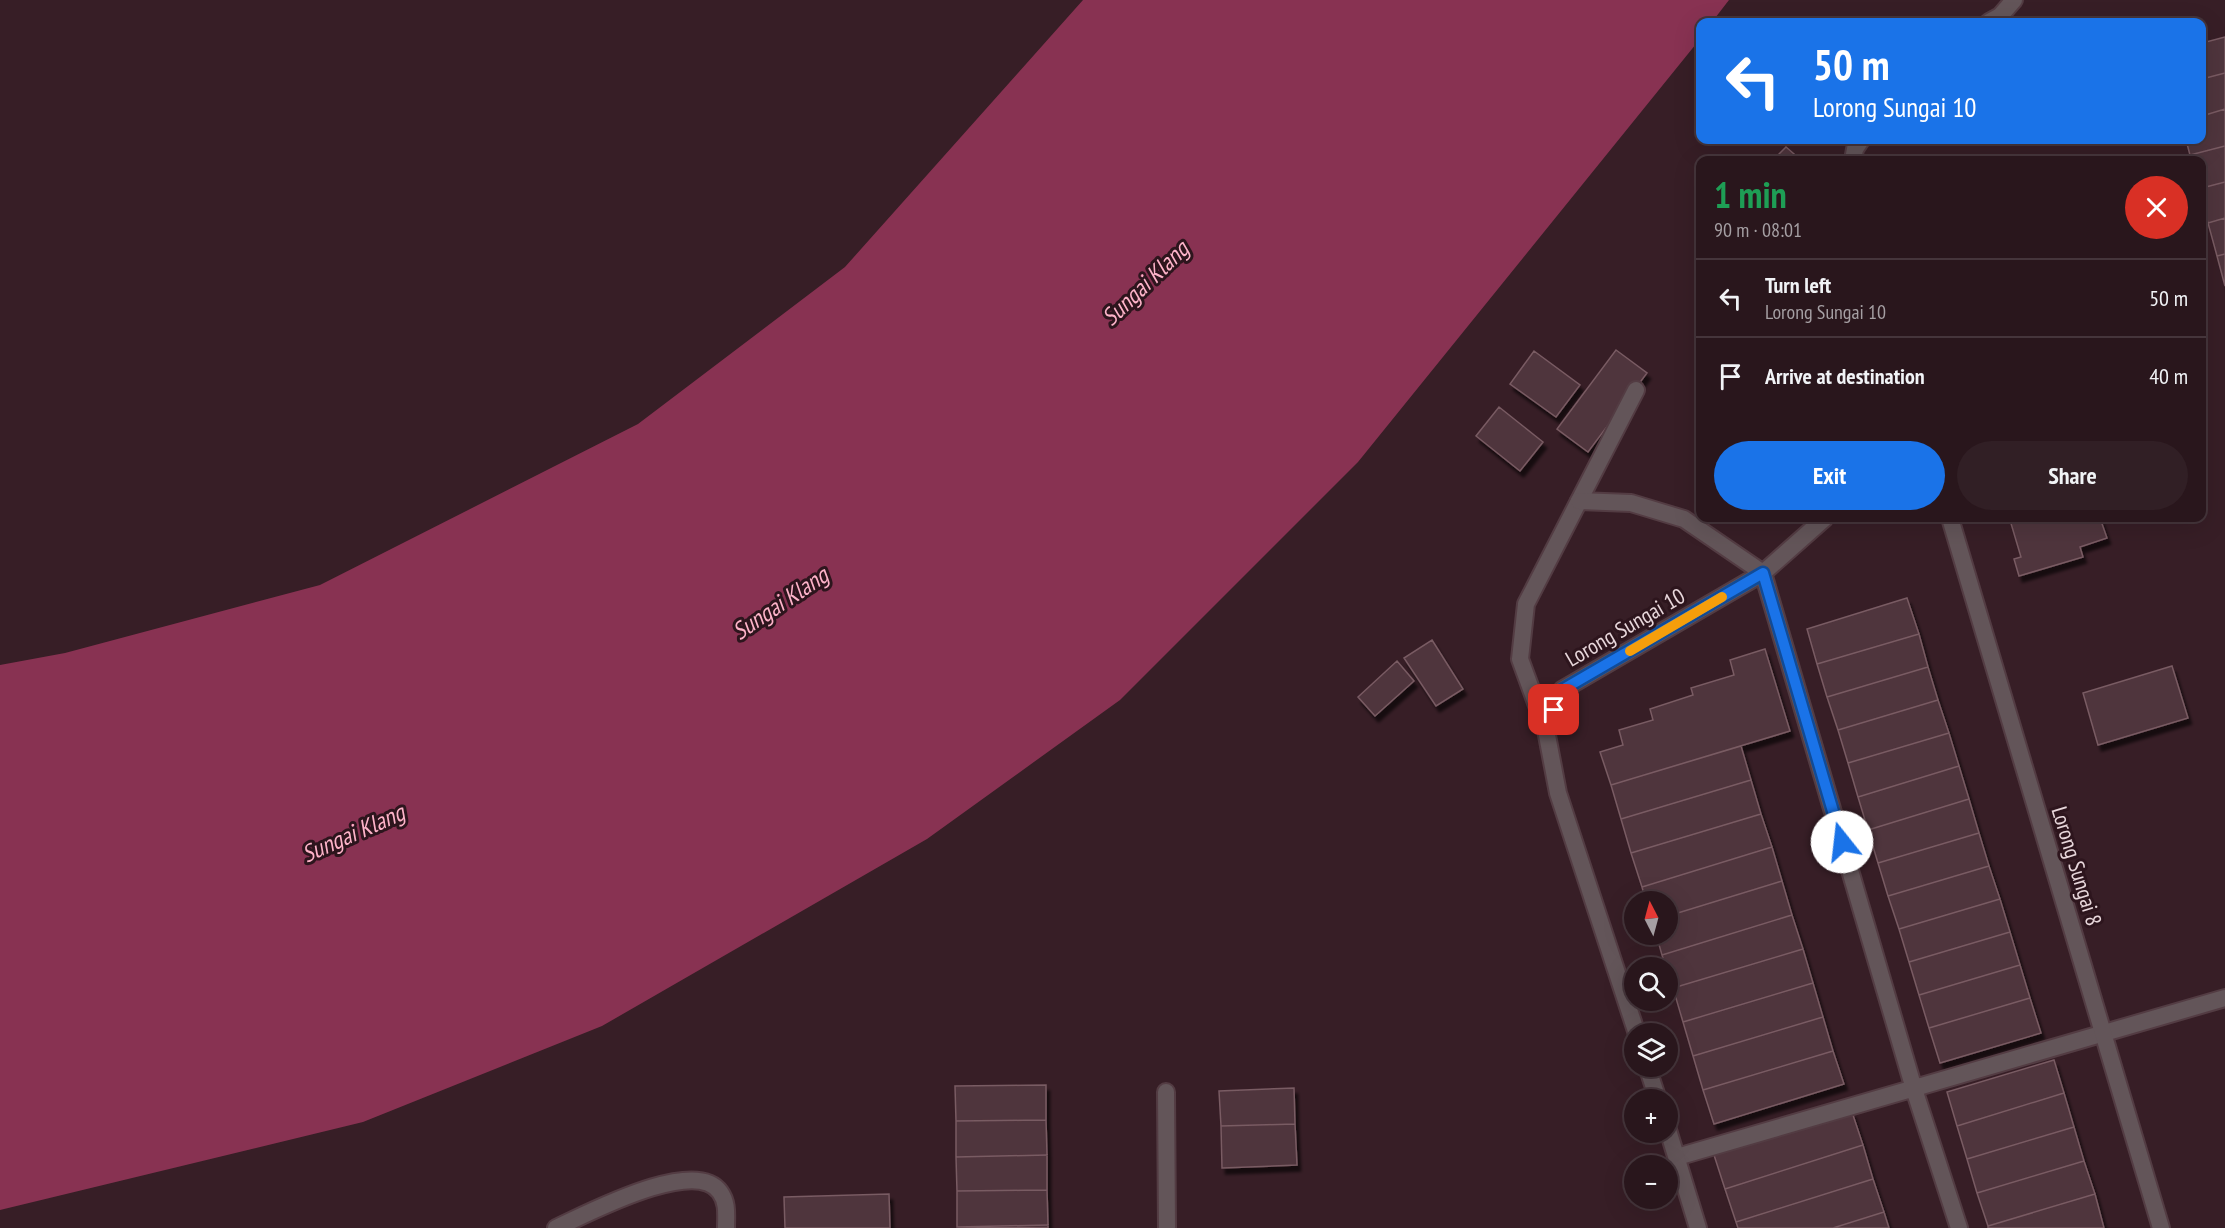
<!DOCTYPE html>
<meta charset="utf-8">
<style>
body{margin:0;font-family:"PT Sans Narrow",sans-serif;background:#311f25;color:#f1f3f6;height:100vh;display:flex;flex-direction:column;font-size:22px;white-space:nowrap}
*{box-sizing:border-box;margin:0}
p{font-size:20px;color:#a59fa3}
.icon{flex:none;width:33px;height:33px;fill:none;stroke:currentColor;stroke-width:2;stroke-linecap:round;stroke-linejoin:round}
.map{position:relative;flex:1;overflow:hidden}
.details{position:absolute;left:1696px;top:156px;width:510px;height:366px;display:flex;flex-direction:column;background:#29161c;border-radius:12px;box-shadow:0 6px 24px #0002,0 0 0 2px #45353b}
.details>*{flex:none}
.hud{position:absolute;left:1696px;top:18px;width:510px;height:126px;border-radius:12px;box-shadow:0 6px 24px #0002,0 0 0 2px #45353b;background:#1a73e8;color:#fff;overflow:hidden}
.needle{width:39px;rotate:354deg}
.buttons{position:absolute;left:1624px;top:891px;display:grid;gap:12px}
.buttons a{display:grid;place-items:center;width:54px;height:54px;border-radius:50%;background:#29161c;box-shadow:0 6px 24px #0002,0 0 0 2px #45353b;font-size:30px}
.pin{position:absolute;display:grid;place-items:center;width:51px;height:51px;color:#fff;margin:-26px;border-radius:12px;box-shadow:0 3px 9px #0006}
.me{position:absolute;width:66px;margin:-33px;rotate:344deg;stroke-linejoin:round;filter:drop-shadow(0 0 4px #0008)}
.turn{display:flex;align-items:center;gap:21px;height:126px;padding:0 18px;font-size:27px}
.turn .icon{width:78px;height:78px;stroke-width:2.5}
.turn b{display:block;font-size:42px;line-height:51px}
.round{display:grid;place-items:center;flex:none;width:63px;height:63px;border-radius:32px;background:#311f25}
.head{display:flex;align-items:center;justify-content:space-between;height:102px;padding:0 18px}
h1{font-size:36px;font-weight:600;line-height:45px;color:#1e9e55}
.primary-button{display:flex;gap:12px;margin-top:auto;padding:12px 18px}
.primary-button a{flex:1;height:69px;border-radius:36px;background:#1a73e8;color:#fff;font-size:24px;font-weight:600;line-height:69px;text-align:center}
.primary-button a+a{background:#311f25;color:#f1f3f6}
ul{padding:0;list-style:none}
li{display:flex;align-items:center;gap:18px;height:78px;padding:0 18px;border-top:2px solid #45353b}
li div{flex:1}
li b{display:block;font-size:22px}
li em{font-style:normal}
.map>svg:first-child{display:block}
.water{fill:#883252}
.building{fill:#4f343c;stroke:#795b63;stroke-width:1.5;filter:url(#shadow)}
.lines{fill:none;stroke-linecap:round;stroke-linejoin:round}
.service-casing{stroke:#533c43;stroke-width:20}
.minor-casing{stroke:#533c43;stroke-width:20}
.service{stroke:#635559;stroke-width:16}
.minor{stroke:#635559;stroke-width:16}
.route-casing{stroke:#114b97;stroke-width:15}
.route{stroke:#1a73e8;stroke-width:10}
.slow{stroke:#f59e0b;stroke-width:10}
.labels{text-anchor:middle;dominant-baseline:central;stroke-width:6;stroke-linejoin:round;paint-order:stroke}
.street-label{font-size:22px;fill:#e8d7db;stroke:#2d151d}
.water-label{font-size:24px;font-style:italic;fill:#feb3c9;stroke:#2d151d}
</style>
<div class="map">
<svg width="2225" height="1228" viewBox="0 0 2225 1228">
<defs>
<filter id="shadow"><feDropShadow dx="3.5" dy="6" stdDeviation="1.5" flood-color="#0009"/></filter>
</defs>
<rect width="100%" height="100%" fill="#371e26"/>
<path class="water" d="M1083 0H1729L1712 22H1701V38L1696 44 1358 462 1120 700 927 839 602 1026 363 1122 0 1210V665L65 653 320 585 638 424 845 267Z"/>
<path class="building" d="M2225 37V73L2202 79V43Z
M2225 73V109L2202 116V79Z
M2225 109V146L2190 155 2186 140H2202V116Z
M2225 146V182L2202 188V160H2192L2190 155Z
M1786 147 1801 160H1773Z
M2225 182V218L2208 223 2202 200V188Z
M2225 218V254L2217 256 2208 223Z
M2225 254V286L2217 256Z
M1616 350 1647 373 1588 452 1557 429Z
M1534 351 1580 385 1556 417 1510 384Z
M1499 407 1543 442 1520 471 1476 436Z
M2017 518H2100L2107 538 2080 547 2083 557 2019 576 2014 559 2021 557 2010 520Z
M1907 598 1919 634 1817 664 1807 629Z
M1919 634 1928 667 1827 697 1817 664Z
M1432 640 1463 689 1436 706 1404 658Z
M1765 649 1790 731 1611 785 1600 752 1623 745 1619 730 1653 720 1650 709 1693 695 1691 688 1734 675 1730 660Z
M1397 661 1414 681 1375 716 1358 697Z
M2172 666 2188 718 2098 745 2083 693Z
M1928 667 1938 700 1838 730 1827 697Z
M1938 700 1949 733 1848 763 1838 730Z
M1949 733 1959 766 1858 797 1848 763Z
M1741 746 1751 780 1621 819 1611 785Z
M1959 766 1969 799 1868 830 1858 797Z
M1751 780 1761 814 1631 853 1621 819Z
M1969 799 1979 833 1878 863 1868 830Z
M1761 814 1772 847 1642 887 1631 853Z
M1979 833 1989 866 1888 896 1878 863Z
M1772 847 1782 881 1668 916V902H1646L1642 887Z
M1989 866 2000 899 1899 929 1888 896Z
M1782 881 1792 915 1662 955 1656 934H1668V916Z
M2000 899 2010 932 1909 962 1899 929Z
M1792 915 1803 949 1673 988 1668 968H1666L1662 955Z
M2010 932 2020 965 1919 995 1909 962Z
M1803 949 1813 983 1683 1022 1673 988Z
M2020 965 2030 998 1929 1028 1919 995Z
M1813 983 1823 1017 1693 1056 1683 1022Z
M2030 998 2041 1033 1940 1063 1929 1028Z
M1823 1017 1833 1051 1703 1090 1693 1056Z
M1833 1051 1844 1084 1714 1124 1703 1090Z
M2054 1060 2064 1093 1957 1126 1947 1092Z
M1046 1085V1120L956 1121 955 1086Z
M1294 1088 1295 1124 1221 1126 1219 1091Z
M2064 1093 2074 1127 1967 1159 1957 1126Z
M1852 1112 1863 1145 1725 1189 1714 1155Z
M1046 1120 1047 1155 956 1157V1121Z
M1295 1124 1297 1165 1222 1168 1221 1126Z
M2074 1127 2084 1161 1977 1193 1967 1159Z
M1863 1145 1873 1179 1736 1222 1725 1189Z
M1047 1155V1190L957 1191 956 1157Z
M2084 1161 2095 1194 1988 1226 1977 1193Z
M1873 1179 1884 1212 1833 1228H1738L1736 1222Z
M1047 1190 1048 1225 957 1227V1191Z
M889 1194 890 1228H785L784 1197Z
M2095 1194 2104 1228H1988V1226Z
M1884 1212 1889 1228H1833Z
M1048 1225V1228L957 1227Z"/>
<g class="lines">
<defs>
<path id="service" d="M1989 22 2000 16 2014 0
M1853 160 1855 149 1861 140
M1763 573 1914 1089 1959 1228
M1546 730 1520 659 1526 604 1636 390
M1677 1157 2225 998"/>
<path id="minor" d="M1579 501 1631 503 1684 519 1763 573
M1950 518 2161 1228
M1637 1034 1558 793 1546 730 1562 690 1763 573 1825 518
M1647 1066 1658 1100
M1166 1092 1167 1228
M1668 1130 1698 1228
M556 1228C587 1214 695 1156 720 1192 728 1203 726 1215 726 1228"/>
</defs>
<use href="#service" class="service-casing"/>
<use href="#minor" class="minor-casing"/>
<use href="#service" class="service"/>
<use href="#minor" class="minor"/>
</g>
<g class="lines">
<defs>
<path id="route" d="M1554 710 1562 690 1763 573 1842 842"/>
</defs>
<use href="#route" class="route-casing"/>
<use href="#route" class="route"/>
<path class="slow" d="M1630 651 1722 597"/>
</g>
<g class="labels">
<g class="street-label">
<text transform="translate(1625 627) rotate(-30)">Lorong Sungai 10</text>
<text transform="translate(2077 866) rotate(73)">Lorong Sungai 8</text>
</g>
<g class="water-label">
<text transform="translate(1145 283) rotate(-44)">Sungai Klang</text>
<text transform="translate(780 603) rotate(-34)">Sungai Klang</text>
<text transform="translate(353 833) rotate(-24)">Sungai Klang</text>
</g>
</g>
</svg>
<div class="buttons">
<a><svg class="needle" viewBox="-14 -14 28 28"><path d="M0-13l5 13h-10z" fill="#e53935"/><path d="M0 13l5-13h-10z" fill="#a59fa3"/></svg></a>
<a><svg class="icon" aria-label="search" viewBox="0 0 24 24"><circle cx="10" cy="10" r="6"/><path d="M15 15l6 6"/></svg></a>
<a><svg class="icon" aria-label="layers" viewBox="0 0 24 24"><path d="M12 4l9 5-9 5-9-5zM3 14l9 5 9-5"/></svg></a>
<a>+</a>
<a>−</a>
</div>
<div class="pin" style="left:1554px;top:710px;background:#d93025"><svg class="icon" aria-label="arrive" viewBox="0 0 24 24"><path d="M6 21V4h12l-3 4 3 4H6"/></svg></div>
<svg class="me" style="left:1842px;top:842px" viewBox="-20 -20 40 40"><circle r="19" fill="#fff"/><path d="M0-13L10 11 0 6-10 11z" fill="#1a73e8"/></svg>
<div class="hud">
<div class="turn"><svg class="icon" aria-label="left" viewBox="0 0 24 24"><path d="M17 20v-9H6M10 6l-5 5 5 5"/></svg><div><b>50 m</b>Lorong Sungai 10</div></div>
</div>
<section class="details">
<div class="head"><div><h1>1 min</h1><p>90 m · 08:01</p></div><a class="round" style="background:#d93025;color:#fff"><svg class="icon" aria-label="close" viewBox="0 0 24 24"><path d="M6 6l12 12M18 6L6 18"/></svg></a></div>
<ul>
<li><svg class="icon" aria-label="left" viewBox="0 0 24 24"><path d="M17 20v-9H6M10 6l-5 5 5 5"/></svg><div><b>Turn left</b><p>Lorong Sungai 10</p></div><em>50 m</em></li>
<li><svg class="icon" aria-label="arrive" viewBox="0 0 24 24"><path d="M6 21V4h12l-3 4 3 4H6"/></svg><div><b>Arrive at destination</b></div><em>40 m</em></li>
</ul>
<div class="primary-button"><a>Exit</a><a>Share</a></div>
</section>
</div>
